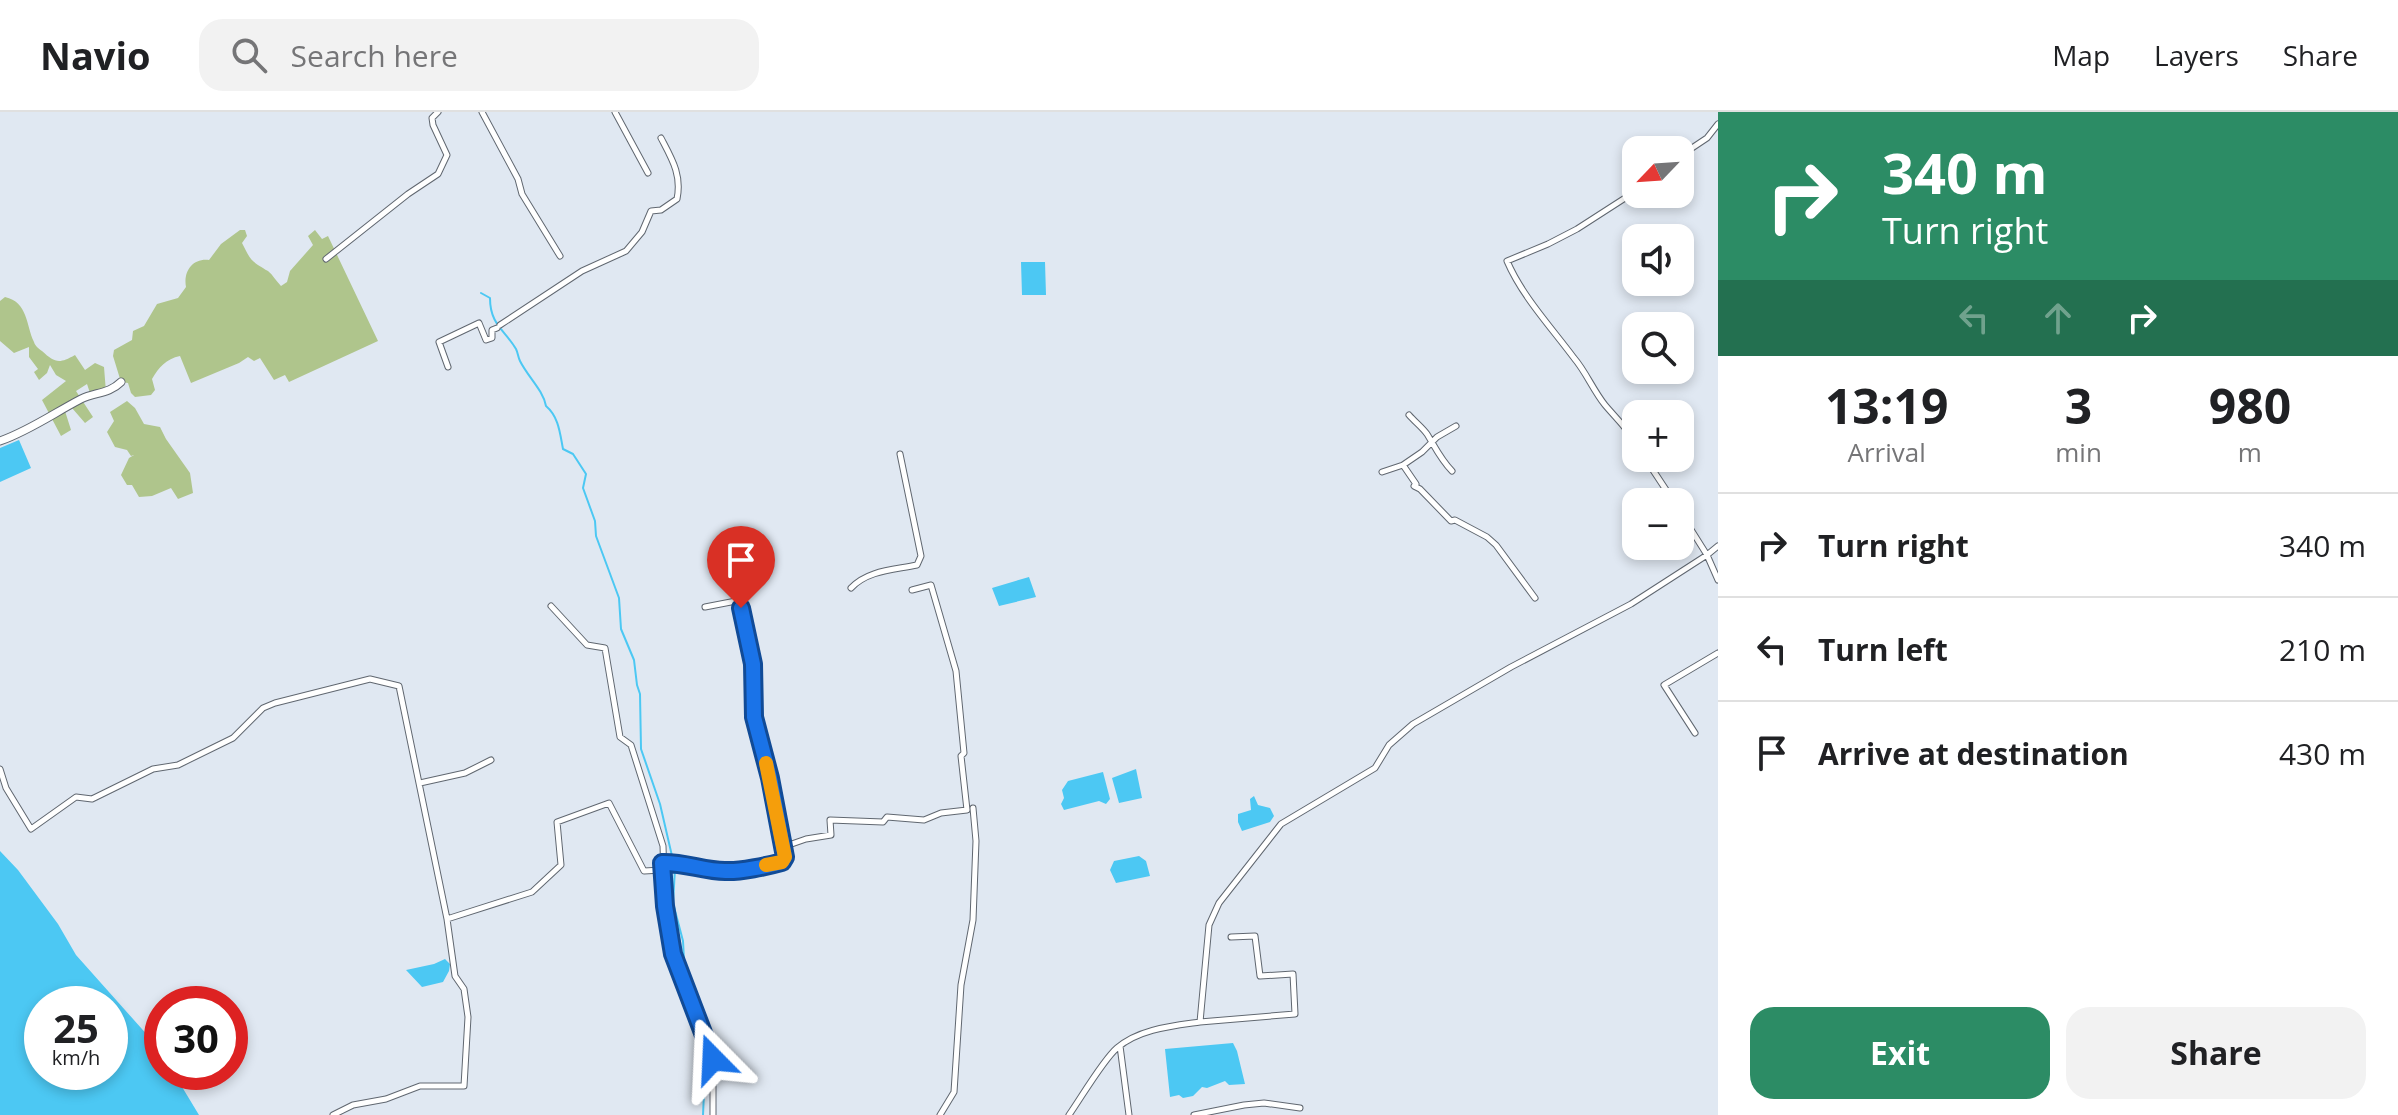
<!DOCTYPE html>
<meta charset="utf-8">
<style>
body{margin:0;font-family:"Open Sans",sans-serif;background:#f2f2f2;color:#202124;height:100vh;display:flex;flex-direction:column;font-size:30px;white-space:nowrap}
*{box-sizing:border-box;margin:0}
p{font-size:26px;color:#757577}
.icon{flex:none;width:44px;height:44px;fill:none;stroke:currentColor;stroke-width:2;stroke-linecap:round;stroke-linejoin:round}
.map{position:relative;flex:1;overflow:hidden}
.panel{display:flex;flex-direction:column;background:#fff;width:680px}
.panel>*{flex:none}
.guide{background:#2c8c65;color:#fff;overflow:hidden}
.needle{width:52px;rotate:245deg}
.controls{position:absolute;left:1622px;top:24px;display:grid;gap:16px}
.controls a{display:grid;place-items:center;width:72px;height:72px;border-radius:16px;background:#fff;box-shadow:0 4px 12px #0003;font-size:40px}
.speed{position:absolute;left:24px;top:874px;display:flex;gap:16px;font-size:40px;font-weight:700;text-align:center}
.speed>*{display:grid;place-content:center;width:104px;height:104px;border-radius:50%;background:#fff;box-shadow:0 4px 12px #0003;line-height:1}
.speed small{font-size:20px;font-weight:400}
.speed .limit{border:12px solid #d22;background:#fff;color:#111}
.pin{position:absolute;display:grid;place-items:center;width:68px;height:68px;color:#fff;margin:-82px -34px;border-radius:50% 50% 50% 0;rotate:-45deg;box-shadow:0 0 8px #0007}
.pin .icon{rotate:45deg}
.me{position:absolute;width:88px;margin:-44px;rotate:339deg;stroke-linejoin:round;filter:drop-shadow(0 0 6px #0008)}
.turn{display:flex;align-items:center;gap:28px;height:168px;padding:0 32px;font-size:36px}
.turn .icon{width:104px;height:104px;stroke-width:2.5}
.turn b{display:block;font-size:56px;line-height:68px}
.lanes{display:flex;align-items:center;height:76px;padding:0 32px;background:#0003;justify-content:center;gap:40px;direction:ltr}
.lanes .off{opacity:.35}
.eta{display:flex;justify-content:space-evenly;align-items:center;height:136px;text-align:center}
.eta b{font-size:48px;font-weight:700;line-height:56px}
.primary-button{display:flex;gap:16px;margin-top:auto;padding:16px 32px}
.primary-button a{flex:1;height:92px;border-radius:24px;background:#2c8c65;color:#fff;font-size:32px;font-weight:700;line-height:92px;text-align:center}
.primary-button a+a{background:#f2f2f2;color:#202124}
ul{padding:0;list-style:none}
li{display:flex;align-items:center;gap:24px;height:104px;padding:0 32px;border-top:2px solid #e0e0e0}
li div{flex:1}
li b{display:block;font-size:30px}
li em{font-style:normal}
header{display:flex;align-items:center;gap:48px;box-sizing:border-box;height:112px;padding:0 40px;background:#fff;border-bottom:2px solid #e0e0e0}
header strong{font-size:38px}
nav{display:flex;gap:44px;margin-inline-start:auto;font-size:28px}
.search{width:560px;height:72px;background:#f2f2f2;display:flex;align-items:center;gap:20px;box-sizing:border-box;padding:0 28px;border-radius:24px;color:#757577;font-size:30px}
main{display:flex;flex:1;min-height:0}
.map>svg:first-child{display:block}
.green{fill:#afc58c}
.water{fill:#4cc8f3;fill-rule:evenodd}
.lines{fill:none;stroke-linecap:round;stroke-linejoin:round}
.stream{stroke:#4cc8f3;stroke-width:2}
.street-casing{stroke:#606770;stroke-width:7}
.secondary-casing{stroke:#606770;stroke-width:9}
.street{stroke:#fff;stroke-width:5}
.secondary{stroke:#fff;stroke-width:7}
.route-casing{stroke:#114b97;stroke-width:20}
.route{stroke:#1a73e8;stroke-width:14}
.slow{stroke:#f59e0b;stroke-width:14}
</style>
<header>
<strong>Navio</strong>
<div class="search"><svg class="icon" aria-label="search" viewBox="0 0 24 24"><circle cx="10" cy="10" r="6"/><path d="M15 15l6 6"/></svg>Search here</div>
<nav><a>Map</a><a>Layers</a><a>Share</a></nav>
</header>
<main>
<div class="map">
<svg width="1718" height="1003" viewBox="0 0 1718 1003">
<rect width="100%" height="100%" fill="#e0e8f2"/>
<path class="green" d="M240 118H245L247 124 242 131C251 149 251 149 268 159 273 163 276 169 281 174L287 170 290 159 313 133 308 124 315 118 322 127 328 124 378 229 289 270 285 263 274 268 260 246 254 249 248 245 239 251 191 271 180 244C166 247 159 255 152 267L155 278 151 283 135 285 131 281 128 271 121 270 113 244 114 238 132 228 133 219 144 214 157 192 178 186 186 175C183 159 193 146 209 148L221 132Z
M5 185C28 190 26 213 34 230 35 234 39 237 42 239 55 251 59 252 75 243L85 258 95 251 104 255 106 280 91 284 87 272 76 279 93 305 85 311 72 296 65 299 71 318 61 324 42 288 66 269 56 263 50 253 47 261 39 268 34 260 38 257 29 245V235L14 241 0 229V189Z
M127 289 135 296 144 312 160 315 166 327 190 361 193 381 178 387 171 376 152 384 139 385 132 373H127L121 363 129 346 134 343 131 344 127 338 115 335 107 320 114 309 110 300Z"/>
<path class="water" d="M1021 150H1045L1046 183H1022Z
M19 328 31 356 0 370V336Z
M1029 465 1036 485 999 494 992 476Z
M1136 657 1142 686 1119 691 1112 666Z
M1103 660 1110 687 1106 692 1099 689 1064 698 1061 692 1064 686 1062 678 1068 669Z
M1254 684 1258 693 1270 696 1274 704 1270 710 1242 719 1238 710V702L1251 698 1250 687Z
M0 739 18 758 58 812 76 843 158 935 162 942V960H173L199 1003H0ZM42 892H110V960H42Z
M1139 744 1146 749 1150 764 1116 771 1110 758 1114 749Z
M445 847 450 852 449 859 443 870 422 875 406 858 434 852Z
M1233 931 1237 939 1245 972 1229 973 1225 969 1207 976 1202 975 1193 984 1183 986 1179 983 1170 985 1165 937Z"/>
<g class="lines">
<path class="stream" d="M481 181 490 186C490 213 505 218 516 237 518 241 518 245 520 249 528 265 543 278 546 294 559 305 560 322 563 337L573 342 586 362 583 376 595 409 596 424 619 486 621 517 634 548 637 573 640 582 641 637 660 692 675 757 673 791 683 829 684 848 696 887 697 899
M703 1003 706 936"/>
<defs>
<path id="street" d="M482 0 518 67 522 82 560 144
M615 0 648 61
M1680 44 1707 26 1718 12
M1636 79 1577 117 1548 132 1507 149C1522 184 1551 215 1574 246 1586 260 1593 278 1605 293 1615 305 1627 316 1636 331
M326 147 408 82 438 62 447 43 433 13 432 6 438 0
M500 213 582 159 626 139 642 120 651 99 661 98 677 87C682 63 672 47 661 26
M448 255 439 230 479 211 486 228 492 226V218L497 216
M1409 303C1414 309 1422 315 1427 322 1435 335 1441 348 1452 359
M1645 346 1674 390
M1403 353 1416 372
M1382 360 1403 353 1422 340 1437 325 1456 314
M1414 374 1420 377 1451 409 1455 408 1487 425 1496 433 1535 486
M1680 400 1707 443 1718 468
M851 476C868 458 894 458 917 453L921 444 900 342
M551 494 587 533 605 536 620 625 631 633 663 734 665 794 673 842 713 947V1003
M1695 621 1664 573 1718 541
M0 657 6 676 31 717 76 685 92 687 153 657 178 653 233 626 263 596 275 591 370 567 399 574 447 807 532 780 561 753 557 710 609 691 644 759 662 758
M420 671 465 661 491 648
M783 735 806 727 831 723 830 708 883 710 887 705 924 708 941 701 967 698 961 644 964 641 956 559 931 473 912 478
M662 751C684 750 703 759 725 759 741 760 767 754 782 750L785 745 770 666 754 605 753 552 741 496 736 489 705 495
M1200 910 1295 902 1293 862 1260 864 1255 824 1231 825
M1120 934 1129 1003
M333 1003 353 993 386 987 420 974H464L468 905 464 877 455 864 447 807
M940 1003 954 980 961 873 973 808 976 729 973 696
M1069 1003C1081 986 1103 948 1117 936 1139 917 1172 914 1200 910L1209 813 1219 791 1281 712 1375 656 1389 633 1413 612 1511 555 1631 492 1707 443 1718 434
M1194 1003 1244 993 1264 991 1300 996"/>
<path id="secondary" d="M0 329C29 319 54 301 81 287 95 280 109 282 121 270"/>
</defs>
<use href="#street" class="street-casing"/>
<use href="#secondary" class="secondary-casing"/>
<use href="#street" class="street"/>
<use href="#secondary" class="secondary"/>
</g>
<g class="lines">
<defs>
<path id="route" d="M713 947 673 842 665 794 662 751C684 750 704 759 725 759 739 760 768 754 782 750L785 745 770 666 754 605 753 552 741 496"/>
</defs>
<use href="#route" class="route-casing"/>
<use href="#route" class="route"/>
<path class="slow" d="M766 651 785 745 782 750 766 753"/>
</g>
</svg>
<div class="controls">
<a><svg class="needle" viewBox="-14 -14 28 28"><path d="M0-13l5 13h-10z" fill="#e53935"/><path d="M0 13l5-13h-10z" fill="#757577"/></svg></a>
<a><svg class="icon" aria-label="sound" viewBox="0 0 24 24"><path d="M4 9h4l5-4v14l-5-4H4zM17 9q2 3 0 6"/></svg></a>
<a><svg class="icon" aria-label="search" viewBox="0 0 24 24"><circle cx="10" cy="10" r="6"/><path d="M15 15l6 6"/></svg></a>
<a>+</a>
<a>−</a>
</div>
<div class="speed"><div>25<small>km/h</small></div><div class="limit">30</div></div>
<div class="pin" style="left:741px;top:496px;background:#d93025"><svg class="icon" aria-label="arrive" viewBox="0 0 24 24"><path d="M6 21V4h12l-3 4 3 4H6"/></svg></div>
<svg class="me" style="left:713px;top:947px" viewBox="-20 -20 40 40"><path d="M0-17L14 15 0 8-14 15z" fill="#1a73e8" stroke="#fff" stroke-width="4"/></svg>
</div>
<section class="panel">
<div class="guide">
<div class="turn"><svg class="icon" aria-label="right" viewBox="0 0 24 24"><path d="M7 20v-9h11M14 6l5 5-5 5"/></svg><div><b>340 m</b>Turn right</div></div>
<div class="lanes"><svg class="icon off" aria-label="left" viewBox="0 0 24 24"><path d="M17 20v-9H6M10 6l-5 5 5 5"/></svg><svg class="icon off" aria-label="ahead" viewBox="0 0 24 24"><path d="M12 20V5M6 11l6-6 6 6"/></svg><svg class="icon" aria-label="right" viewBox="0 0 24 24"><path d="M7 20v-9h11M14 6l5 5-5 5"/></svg></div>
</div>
<div class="eta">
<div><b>13:19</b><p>Arrival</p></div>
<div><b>3</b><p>min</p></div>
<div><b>980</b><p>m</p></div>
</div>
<ul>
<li><svg class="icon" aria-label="right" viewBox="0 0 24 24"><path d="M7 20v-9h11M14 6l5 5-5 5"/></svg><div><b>Turn right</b></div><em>340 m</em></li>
<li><svg class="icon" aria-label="left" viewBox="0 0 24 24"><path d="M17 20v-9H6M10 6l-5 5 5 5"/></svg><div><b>Turn left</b></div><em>210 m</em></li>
<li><svg class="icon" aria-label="arrive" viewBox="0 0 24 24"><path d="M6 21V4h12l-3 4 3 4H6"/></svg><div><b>Arrive at destination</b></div><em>430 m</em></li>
</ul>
<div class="primary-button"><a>Exit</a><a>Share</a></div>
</section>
</main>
